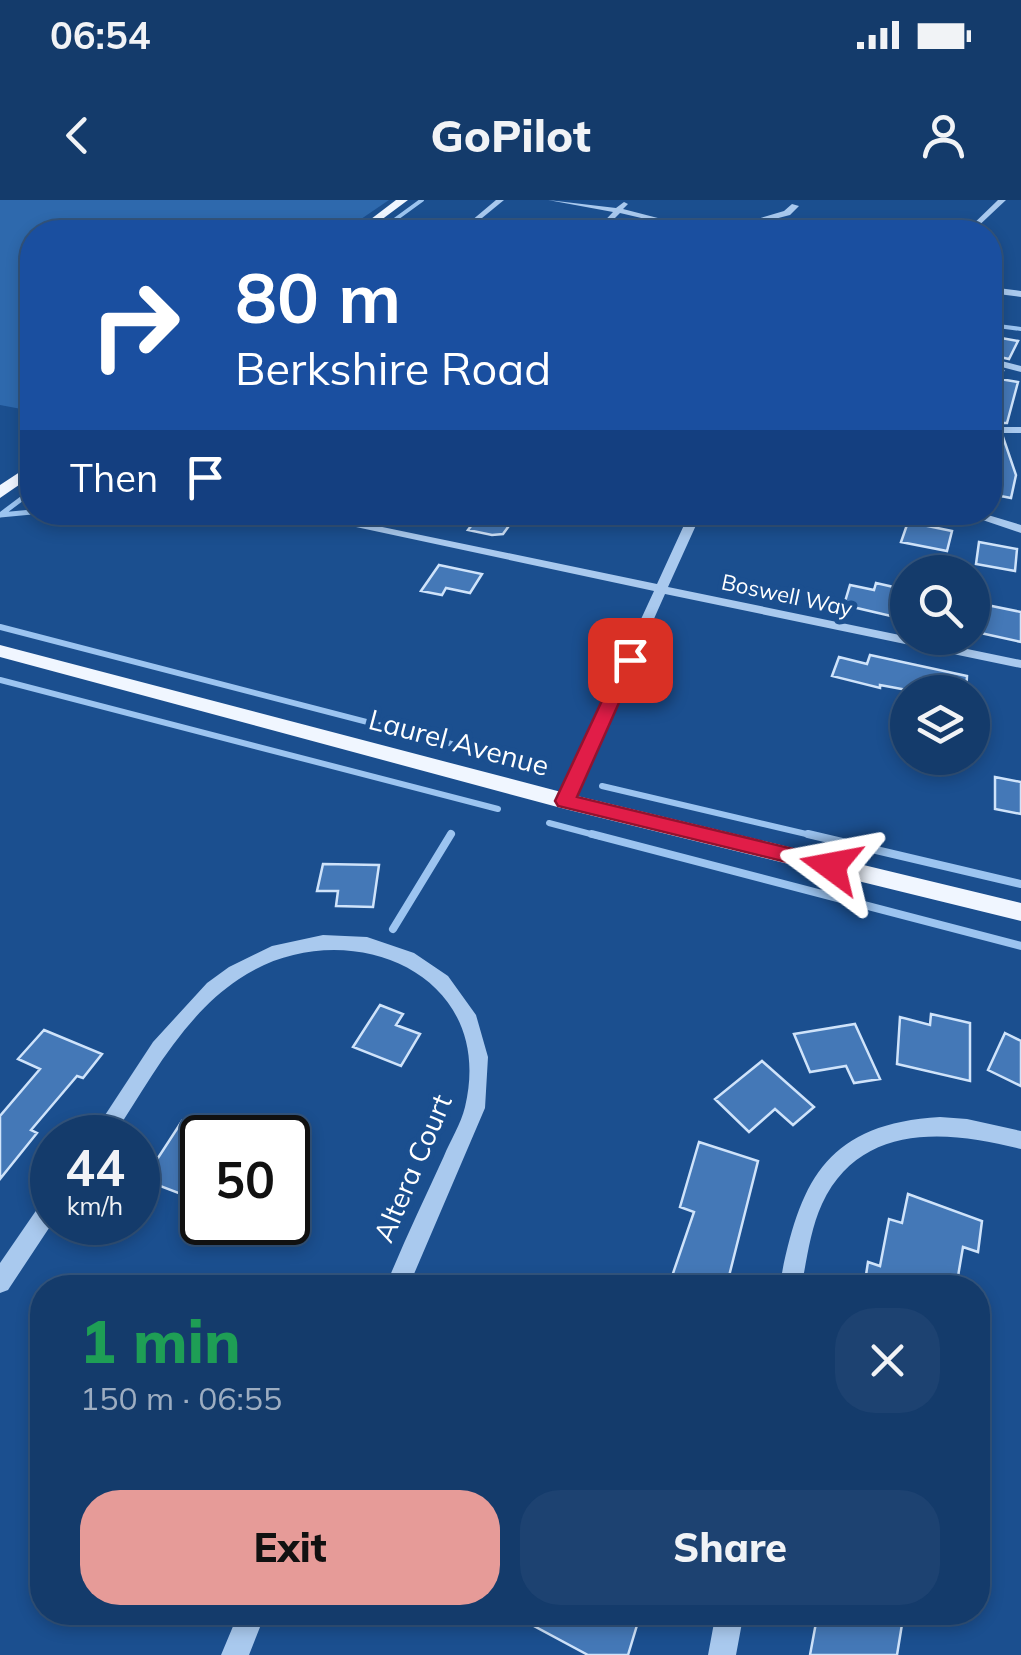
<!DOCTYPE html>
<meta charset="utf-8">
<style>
body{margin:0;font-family:Mulish,sans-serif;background:#1d4271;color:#f1f3f6;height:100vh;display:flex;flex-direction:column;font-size:38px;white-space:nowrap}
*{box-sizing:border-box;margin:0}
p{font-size:32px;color:#9dadc1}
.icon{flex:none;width:55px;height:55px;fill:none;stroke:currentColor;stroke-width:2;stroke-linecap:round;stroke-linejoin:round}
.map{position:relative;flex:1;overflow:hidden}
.panel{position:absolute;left:30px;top:1075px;width:960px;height:350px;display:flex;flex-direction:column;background:#143b6b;border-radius:40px;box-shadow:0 5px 15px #0003,0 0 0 2px #33557e}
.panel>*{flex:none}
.banner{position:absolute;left:20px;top:20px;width:982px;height:305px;border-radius:40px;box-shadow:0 5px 15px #0003,0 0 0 2px #33557e;background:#1a4fa0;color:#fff;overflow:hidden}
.controls{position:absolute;left:890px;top:355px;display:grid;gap:20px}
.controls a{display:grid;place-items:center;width:100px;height:100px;border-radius:50%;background:#143b6b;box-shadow:0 5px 15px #0003,0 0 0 2px #33557e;font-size:50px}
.speed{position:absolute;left:30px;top:915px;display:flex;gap:20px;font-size:50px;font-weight:700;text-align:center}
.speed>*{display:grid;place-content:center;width:130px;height:130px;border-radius:50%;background:#143b6b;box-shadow:0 5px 15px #0003,0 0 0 2px #33557e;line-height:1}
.speed small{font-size:25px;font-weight:400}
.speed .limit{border:5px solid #111;border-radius:15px;background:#fff;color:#111}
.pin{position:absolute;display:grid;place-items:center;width:85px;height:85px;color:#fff;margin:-42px;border-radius:20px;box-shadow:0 5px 15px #0006}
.me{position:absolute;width:110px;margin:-55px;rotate:283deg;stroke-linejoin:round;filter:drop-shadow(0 0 8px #0008)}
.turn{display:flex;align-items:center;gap:35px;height:210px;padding:0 50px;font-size:45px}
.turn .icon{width:130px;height:130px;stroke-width:2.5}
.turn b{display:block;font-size:70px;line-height:85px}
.then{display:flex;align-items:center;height:95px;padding:0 50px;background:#0003;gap:20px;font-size:38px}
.round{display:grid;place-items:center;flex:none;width:105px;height:105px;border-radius:40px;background:#1d4271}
.headline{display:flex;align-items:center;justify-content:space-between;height:170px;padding:0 50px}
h1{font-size:60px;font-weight:800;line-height:75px;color:#1e9e55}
.button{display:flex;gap:20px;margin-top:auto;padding:20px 50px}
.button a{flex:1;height:115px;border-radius:40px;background:#e69b98;color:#111;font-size:40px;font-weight:800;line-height:115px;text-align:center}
.button a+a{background:#1d4271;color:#f1f3f6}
.status{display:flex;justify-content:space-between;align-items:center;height:70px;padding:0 50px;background:#143b6b;direction:ltr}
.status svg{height:28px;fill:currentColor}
header{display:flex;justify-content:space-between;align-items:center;height:130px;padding:0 50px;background:#143b6b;font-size:45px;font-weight:800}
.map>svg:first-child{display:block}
.green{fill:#2e69ad}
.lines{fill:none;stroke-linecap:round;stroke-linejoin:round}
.stream-far3{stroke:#9cc4f0;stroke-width:4}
.stream-far2{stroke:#9cc4f0;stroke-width:5}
.stream-far1{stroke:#9cc4f0;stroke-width:6}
.stream{stroke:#9cc4f0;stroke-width:8}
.building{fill:#4478b7;stroke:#cfe3fa;stroke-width:2.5}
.minor{fill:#a9c9ee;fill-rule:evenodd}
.major{fill:#f0f6ff;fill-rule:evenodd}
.route{fill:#e11d48;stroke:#92132f;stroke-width:2.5}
.labels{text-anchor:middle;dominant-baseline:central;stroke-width:10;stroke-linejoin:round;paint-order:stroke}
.far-street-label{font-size:22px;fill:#fff;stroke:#1b4f8f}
.street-label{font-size:28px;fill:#fff;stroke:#1b4f8f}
</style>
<div class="status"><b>06:54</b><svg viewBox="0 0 49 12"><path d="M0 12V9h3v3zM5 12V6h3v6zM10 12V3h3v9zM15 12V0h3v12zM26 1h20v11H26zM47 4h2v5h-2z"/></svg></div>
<header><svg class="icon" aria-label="back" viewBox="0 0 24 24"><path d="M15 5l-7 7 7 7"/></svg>GoPilot<svg class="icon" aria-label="person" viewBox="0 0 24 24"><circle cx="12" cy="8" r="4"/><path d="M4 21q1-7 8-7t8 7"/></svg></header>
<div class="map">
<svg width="1021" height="1455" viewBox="0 0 1021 1455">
<rect width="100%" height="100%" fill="#1b4f8f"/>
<path class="green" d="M0 0H389L342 32H32V211L0 205Z"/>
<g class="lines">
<path class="stream-far3" d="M378 32 422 0
M990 125 1021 129"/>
<path class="stream-far2" d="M0 315 32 291
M0 315 32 312"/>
<path class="stream-far1" d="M0 427 541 567
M0 480 498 609
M602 586 819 637
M549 623 602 637"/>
<path class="stream" d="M592 634 1021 746
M808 634 1021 684
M393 729 451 634"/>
</g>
<path class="building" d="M990 136 1018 141 1009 159 990 155Z
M990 168 1003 171 1000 179 1018 182 1007 223H990Z
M990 237H1003L1016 275 1011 298 990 294Z
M482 312H519L503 334 492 335 468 330Z
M908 322 952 331 947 351 901 342Z
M979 342 1017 349 1015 371 976 364Z
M439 365 482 374 470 393 446 388 442 395 421 391Z
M876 383 898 388 891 416 844 405 850 385 874 390Z
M982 404 1021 412V442L976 432Z
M870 455 967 476 966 492H918L880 485V488L832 476 839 457 867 464Z
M995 577 1021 582V614L995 609Z
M323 664 379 665 373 707 336 706 338 691H317Z
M380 805 403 814 396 825 420 834 401 866 353 847Z
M931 814 970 823V881L897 864 900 817 930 825Z
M855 824 880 879 854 883 846 866 810 872 794 834Z
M44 830 102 854 83 878 77 876 31 930 37 933 0 979V916L40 869 18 859Z
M1005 833 1021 841V886L988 870Z
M762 861 814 907 793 925 775 909 749 932 715 899Z
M182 921 202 928V1002L139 978 153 956 158 958Z
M699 942 758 961 726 1088H668L694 1012 680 1007Z
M908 994 982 1021 978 1052 963 1047 956 1088H864L868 1062 880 1066 889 1019 902 1023Z
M508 1412H641L628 1455H588Z
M818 1412H904L897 1455H810Z"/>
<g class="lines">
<path class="minor" d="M496 0H504L465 32H458Z
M548 0 616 8 624 2 628 4 623 9 712 32H701L620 13 601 32H594L613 12Z
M998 0H1006L972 32H965Z
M792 4 799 6 790 15 725 32H714L784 11Z
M990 87 1021 91V97L990 93Z
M990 158 1021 166V172L990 164Z
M990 227H1021V233H990Z
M286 312H310L657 384 690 312H702L668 387 1021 460V468L665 394 573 601 565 606 557 601 654 391Z
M959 312H978L1021 325V333Z
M323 735 367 737 414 753 448 776 476 815 488 857 485 908 408 1088H385C403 1043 424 1000 444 956 450 941 461 924 465 907 498 769 341 710 239 779 182 817 149 882 112 938H90L153 842 207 783 229 767 272 746Z
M940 917 967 919 1021 931V949C948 930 860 922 822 1004 810 1030 807 1060 801 1088H779C799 984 823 924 940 917Z
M52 996 53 1022 8 1090 0 1093V1063L44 999Z
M239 1412H266L249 1455H221Z
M716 1412H744L736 1455H708Z"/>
<path class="major" d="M396 0H408L365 32H354Z
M32 264V276L0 298V285Z
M0 445 565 593 1021 703V721L565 609 0 457Z"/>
</g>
<path class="route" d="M630 455 638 460 577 597 831 658 839 660 842 666 839 671 831 673 558 606 555 601 621 460Z"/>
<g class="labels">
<g class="far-street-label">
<text transform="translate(787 395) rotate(12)">Boswell Way</text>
</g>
<g class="street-label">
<text transform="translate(459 542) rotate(15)">Laurel Avenue</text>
<text transform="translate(412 968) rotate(-67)">Altera Court</text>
</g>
</g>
</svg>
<div class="controls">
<a><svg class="icon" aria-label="search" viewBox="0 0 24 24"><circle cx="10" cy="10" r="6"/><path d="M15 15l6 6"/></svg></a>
<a><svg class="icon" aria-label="layers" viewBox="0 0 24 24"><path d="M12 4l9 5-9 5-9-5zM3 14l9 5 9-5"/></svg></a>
</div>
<div class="speed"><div>44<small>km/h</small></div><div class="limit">50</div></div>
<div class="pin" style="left:630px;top:460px;background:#d93025"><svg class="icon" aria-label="arrive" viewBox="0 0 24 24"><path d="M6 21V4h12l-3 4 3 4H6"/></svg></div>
<svg class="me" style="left:831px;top:666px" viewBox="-20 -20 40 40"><path d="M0-17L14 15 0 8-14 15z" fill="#e11d48" stroke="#fff" stroke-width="4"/></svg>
<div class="banner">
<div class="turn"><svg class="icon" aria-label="right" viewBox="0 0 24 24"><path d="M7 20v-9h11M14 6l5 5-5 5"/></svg><div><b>80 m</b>Berkshire Road</div></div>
<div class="then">Then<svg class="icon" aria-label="arrive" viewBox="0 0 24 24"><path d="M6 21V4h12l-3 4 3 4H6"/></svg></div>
</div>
<section class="panel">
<div class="headline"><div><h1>1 min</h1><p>150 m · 06:55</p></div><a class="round"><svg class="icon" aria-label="close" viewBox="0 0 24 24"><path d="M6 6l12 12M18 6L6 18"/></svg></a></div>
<div class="button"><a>Exit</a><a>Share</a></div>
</section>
</div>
